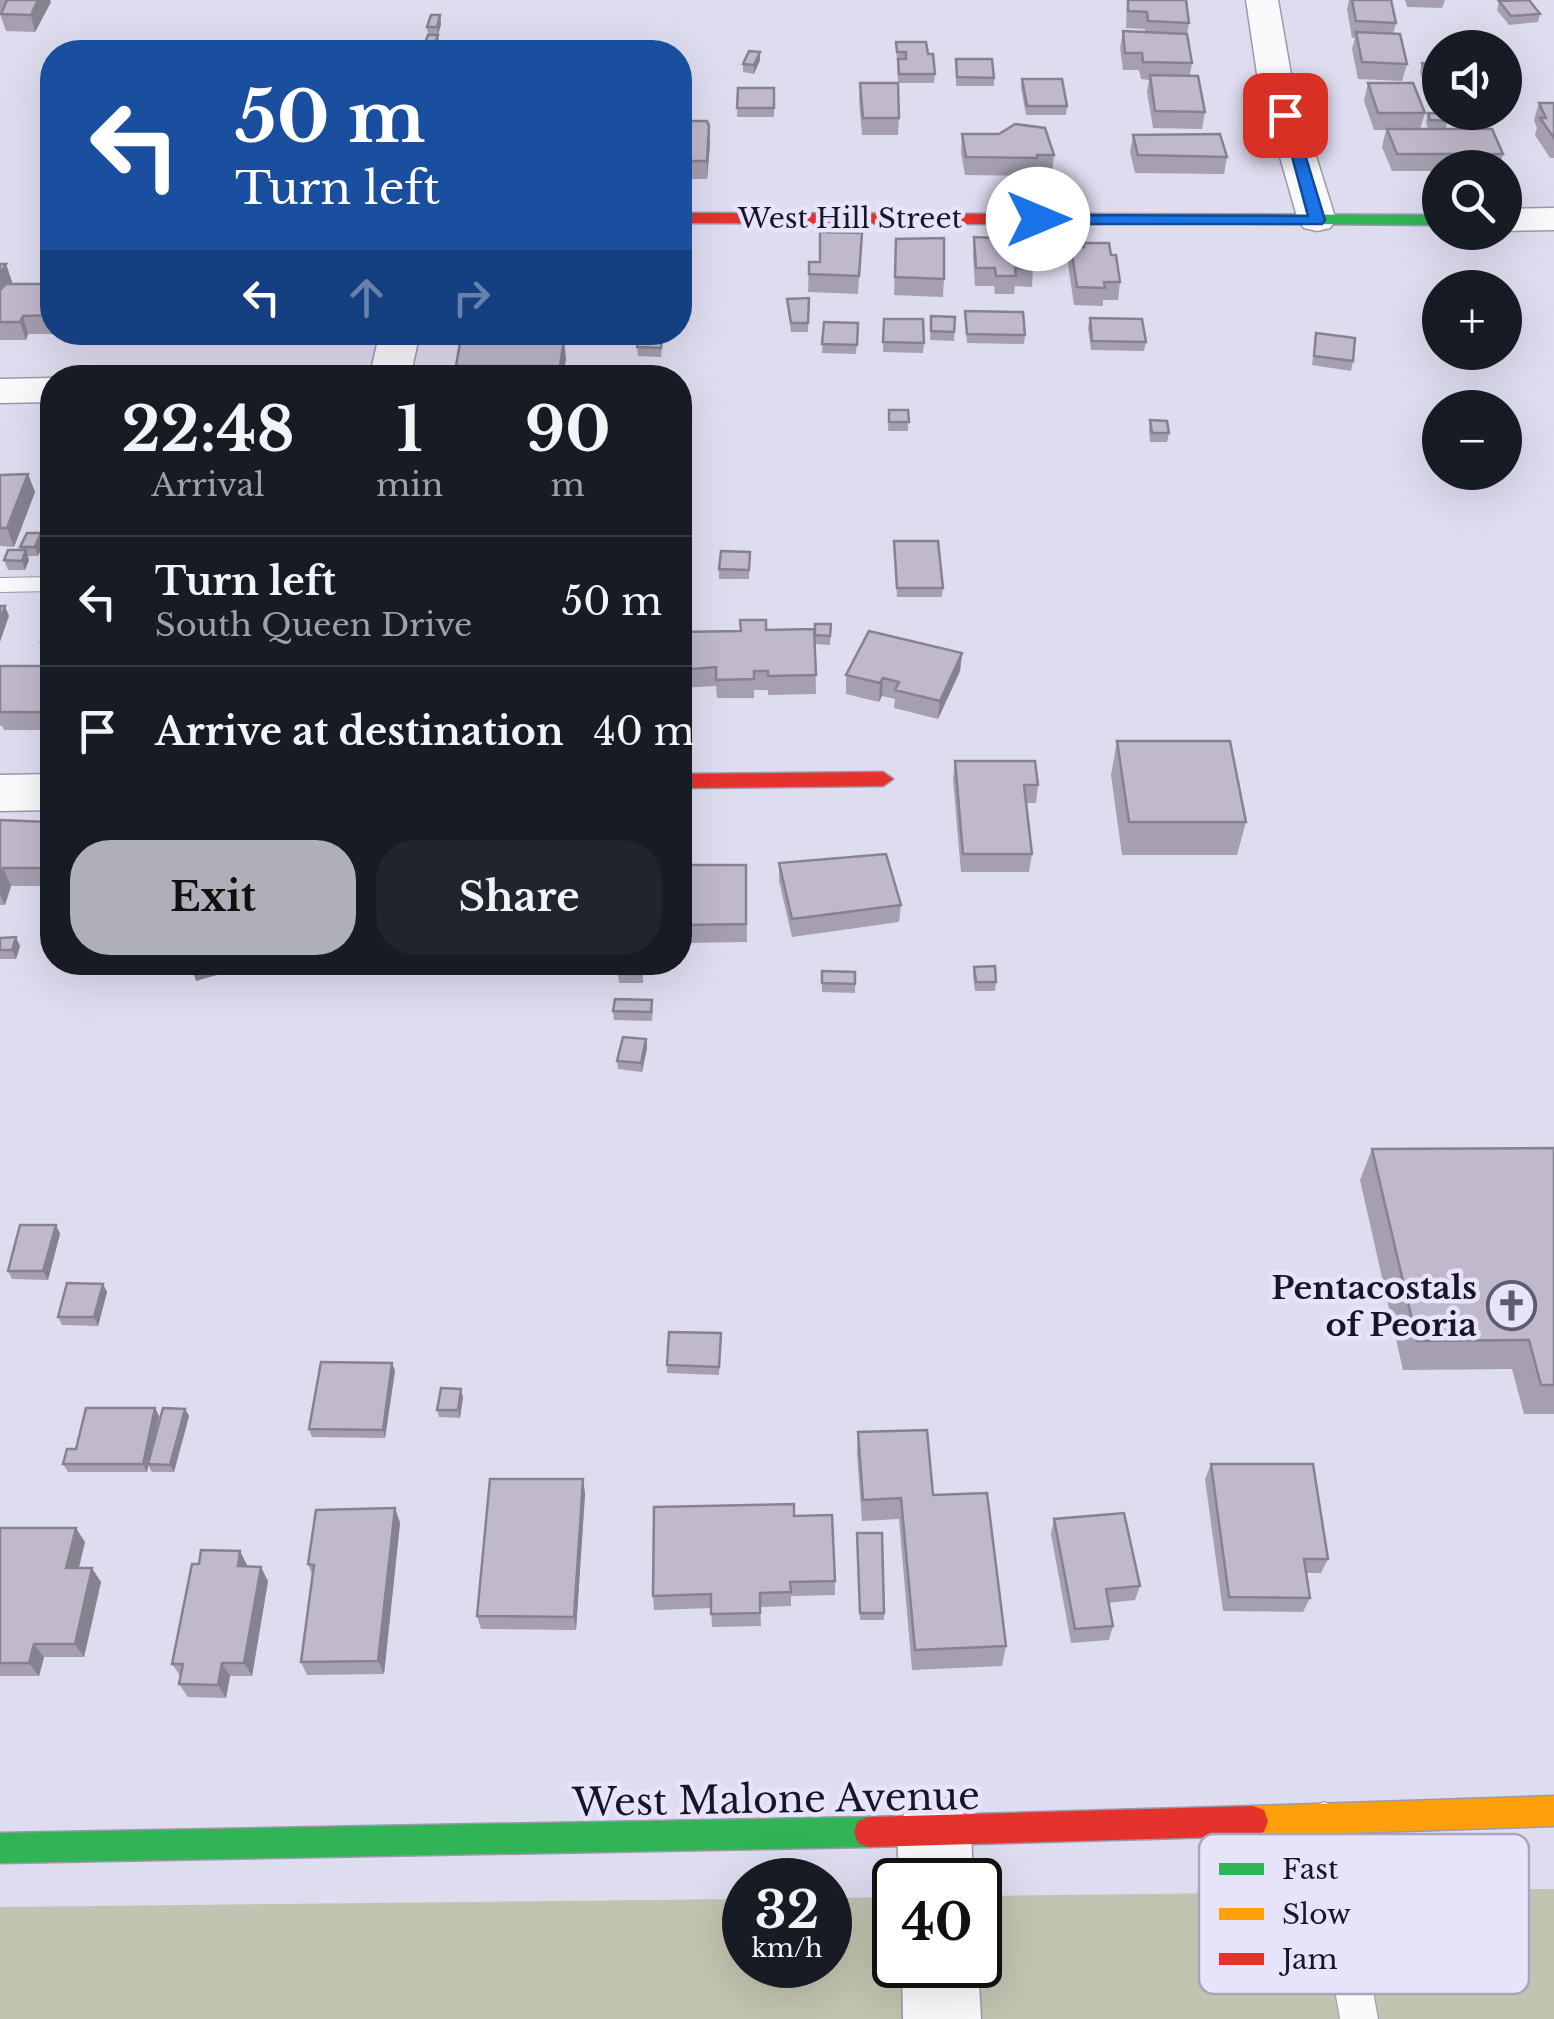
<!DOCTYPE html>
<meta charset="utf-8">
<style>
body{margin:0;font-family:"Libre Baskerville",serif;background:#20242c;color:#f1f3f6;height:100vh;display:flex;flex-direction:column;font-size:38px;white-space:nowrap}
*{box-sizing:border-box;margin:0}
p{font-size:32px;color:#9ea1a6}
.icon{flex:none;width:55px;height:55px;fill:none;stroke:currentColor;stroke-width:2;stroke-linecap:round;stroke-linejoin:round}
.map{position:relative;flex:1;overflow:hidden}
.sheet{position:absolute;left:40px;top:365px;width:652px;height:610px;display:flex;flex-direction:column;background:#171b24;border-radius:40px;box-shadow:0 10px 40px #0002}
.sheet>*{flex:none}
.hud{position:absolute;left:40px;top:40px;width:652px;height:305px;border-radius:40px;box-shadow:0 10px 40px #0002;background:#1a4fa0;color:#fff;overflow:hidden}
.fabs{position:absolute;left:1422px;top:30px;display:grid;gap:20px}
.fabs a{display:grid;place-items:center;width:100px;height:100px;border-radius:50%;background:#171b24;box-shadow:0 10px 40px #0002;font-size:50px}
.speed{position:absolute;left:722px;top:1858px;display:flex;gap:20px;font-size:50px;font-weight:700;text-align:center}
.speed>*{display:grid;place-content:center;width:130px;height:130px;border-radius:50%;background:#171b24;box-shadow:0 10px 40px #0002;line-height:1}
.speed small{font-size:25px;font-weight:400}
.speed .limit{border:5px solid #111;border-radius:15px;background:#fff;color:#111}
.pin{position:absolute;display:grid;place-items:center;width:85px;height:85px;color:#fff;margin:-42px;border-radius:20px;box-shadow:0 5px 15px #0006}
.me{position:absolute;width:110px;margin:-55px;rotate:90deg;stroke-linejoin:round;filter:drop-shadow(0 0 8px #0008)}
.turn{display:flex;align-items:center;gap:35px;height:210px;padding:0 30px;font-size:45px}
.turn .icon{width:130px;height:130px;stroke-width:2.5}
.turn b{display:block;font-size:70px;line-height:85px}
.lanes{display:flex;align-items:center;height:95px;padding:0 30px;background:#0003;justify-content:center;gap:50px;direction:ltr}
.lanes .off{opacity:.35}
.eta{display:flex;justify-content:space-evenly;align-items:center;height:170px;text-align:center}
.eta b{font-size:60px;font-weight:800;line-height:70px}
.button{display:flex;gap:20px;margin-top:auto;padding:20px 30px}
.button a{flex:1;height:115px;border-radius:40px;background:#afafb9;color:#111;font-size:40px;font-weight:800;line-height:115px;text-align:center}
.button a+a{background:#20242c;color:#f1f3f6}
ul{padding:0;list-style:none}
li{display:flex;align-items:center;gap:30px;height:130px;padding:0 30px;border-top:2px solid #363941}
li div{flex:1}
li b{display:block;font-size:38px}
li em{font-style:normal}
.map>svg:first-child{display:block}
.green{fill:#c2c3b0}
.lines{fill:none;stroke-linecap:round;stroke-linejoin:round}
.lane-casing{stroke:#9c99ab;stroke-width:2}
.street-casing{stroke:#9c99ab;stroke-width:3}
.fast-casing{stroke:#9c99ab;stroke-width:3}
.slow-casing{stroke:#9c99ab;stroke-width:3}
.jam-casing{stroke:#9c99ab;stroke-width:3}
.lane{fill:#fafafd;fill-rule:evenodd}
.street{fill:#fafafd;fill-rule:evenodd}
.fast{fill:#30b455;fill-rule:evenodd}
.slow{fill:#ff9f0a;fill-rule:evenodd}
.jam{fill:#e5322d;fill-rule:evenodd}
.wall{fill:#a59faf}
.shaded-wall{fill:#86828f}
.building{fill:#c0b9cc;stroke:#86828f;stroke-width:2.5}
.route{fill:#1a73e8;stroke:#114b97;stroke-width:2.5}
.labels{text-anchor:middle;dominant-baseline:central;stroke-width:9;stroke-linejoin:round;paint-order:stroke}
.far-street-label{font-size:28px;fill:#191529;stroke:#e6e3fa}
.poi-label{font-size:32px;font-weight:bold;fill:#191529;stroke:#e6e3fa;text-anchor:end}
.near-street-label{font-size:38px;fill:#191529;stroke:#e6e3fa}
.key{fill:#e6e3fa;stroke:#a8a5bb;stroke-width:2.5}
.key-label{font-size:28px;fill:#191529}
</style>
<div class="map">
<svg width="1554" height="2019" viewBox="0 0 1554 2019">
<rect width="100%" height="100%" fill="#dedcef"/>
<path class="green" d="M1554 1889V2019H0V1907L745 1899V1965H830V1898L895 1897V1965H980V1896Z"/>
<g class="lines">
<defs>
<path id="lane" d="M52 577V591L0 592V578Z
M1324 1802 1337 1807 1342 1820 1378 2019H1340L1306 1820 1311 1807Z"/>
<path id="street" d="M1246 0H1278L1292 80 1336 220 1330 228 1317 231 1304 228 1298 220 1258 80Z
M1554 208V230L1505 231V209Z
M380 332H420L410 378H369Z
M52 378V402L0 403V379Z
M52 774V810L0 811V775Z
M934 1794 960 1805 971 1831 973 1880H899L897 1831 908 1805Z
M902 1965H978L981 2019H903Z"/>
<path id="fast" d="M1062 214 1440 215V225L1057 222V216Z
M869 1817 880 1821 884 1832 880 1843 869 1847 0 1863V1833Z"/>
<path id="slow" d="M1554 1796V1826L1253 1836 1242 1832 1238 1821 1242 1810 1253 1806Z"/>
<path id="jam" d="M680 213 1062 214 1070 219 1062 224 680 223Z
M883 772 893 779 883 786 680 788V774Z
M1253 1806 1264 1810 1268 1821 1264 1832 1253 1836 869 1847 858 1843 854 1832 858 1821 869 1817Z"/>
</defs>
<use href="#lane" class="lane-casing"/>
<use href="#street" class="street-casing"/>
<use href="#fast" class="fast-casing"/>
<use href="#slow" class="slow-casing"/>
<use href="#jam" class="jam-casing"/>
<use href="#lane" class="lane"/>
<use href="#street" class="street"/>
<use href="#fast" class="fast"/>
<use href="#slow" class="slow"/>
<use href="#jam" class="jam"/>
</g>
<path class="wall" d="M0 0H50L51 2 35 32 6 31 0 14Z
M1127 0H1186L1189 23 1187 34 1192 63 1190 76 1205 112 1202 129 1153 128 1147 92 1149 80 1141 79 1139 70H1123L1120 48 1123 31 1145 32V29L1126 28Z
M1349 0H1391L1396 23 1393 34 1407 64 1402 81 1358 79 1352 49 1355 38H1352L1347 9Z
M1405 0H1445L1442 8 1407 7Z
M1499 1 1540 14 1538 22 1509 25 1497 10Z
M440 15 441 24 438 35 439 44 436 52H425L424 46 428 35 427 27Z
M896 42 928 54 935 74 934 83H898Z
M760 52V60L754 74 743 72V64Z
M956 59 994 78V86H956Z
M1422 63 1440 64V90L1425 89 1420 72Z
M1022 79 1067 106 1066 115H1026L1021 88Z
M860 83 899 118 898 135H862L859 100Z
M1368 83 1425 113 1420 129H1428L1426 122 1428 113 1448 121 1446 128 1503 154 1499 168H1440V171H1392L1382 147 1386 130H1374L1364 101Z
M738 88H774V117H737Z
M1539 103H1554V158H1550L1535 135 1537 128 1534 120Z
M680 121 710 144 707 179H691V185H680Z
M962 134 1054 155 1052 173H1036L1035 176 965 175 961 152Z
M1133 135 1227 157 1224 174 1135 173 1130 152Z
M993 232 1033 269 1032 287 1015 286 1014 294H995L994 286H975L973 255 974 237 992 238Z
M862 233 858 294 808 292 809 262H819Z
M896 239 944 279 943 297 894 295Z
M1084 243 1111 255 1120 282 1118 300H1103V306L1074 305 1068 264 1071 247H1083Z
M0 264H6L12 282 11 284H52V332H60L54 334H28L26 340H0Z
M809 298 808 332H791L787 299Z
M965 311 1025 335 1024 344 967 343Z
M931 316 955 317 954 341 930 340Z
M1090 318 1146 342 1144 351 1091 350 1088 328Z
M884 319 924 343 923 353 883 352Z
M824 322 858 323 856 354 822 353Z
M202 332H231L230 336Z
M536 332H591V337H536Z
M1316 333 1353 361 1351 371 1312 365Z
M662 345 661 357 638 356 637 347Z
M566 358 563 378H458L456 366Z
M889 410H908V431H888Z
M1150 420 1169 433 1167 442H1150L1149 429Z
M0 475 35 492 14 547 0 546Z
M52 505V535H49L46 525Z
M894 541 943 588 942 597H897Z
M44 543 38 556H28L29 560 25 570H8L4 560 21 550 20 547Z
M750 552 749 579H719V569Z
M52 610V651H45L41 642Z
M831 624 830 645 815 644 816 694 768 695V690H754V698H717L716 686 680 688V632L814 629Z
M962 653 960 671 938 719 894 708 895 699 882 696 879 702 846 694V675Z
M0 666H52V730H4L2 726H0Z
M1117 741 1246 822 1237 855H1122L1111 775Z
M955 761 1038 785 1036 803H1026L1032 854 1029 872H961L953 779Z
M0 820 52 828V886H11L5 905H0Z
M779 863 901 905 899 922 792 937 779 881Z
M680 865H746L747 942 680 943Z
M0 938 20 946 16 959H0Z
M499 962H542L541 967 499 966Z
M643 962V983H619L618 974Z
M974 967 996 982 995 991H975L973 976Z
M822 971 855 972V993L822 992Z
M653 1009 652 1021 614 1020 613 1011Z
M646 1039 647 1048 642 1072 618 1069 617 1061Z
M1554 1148V1414H1524L1512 1369 1403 1370 1360 1180 1372 1149Z
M56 1225 60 1234 48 1280 12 1279 8 1271Z
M103 1284 107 1292 98 1326 62 1325 58 1317Z
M721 1341 719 1375 667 1373V1365Z
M395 1371 385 1438 312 1437 309 1429Z
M463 1397 460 1418 439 1417 437 1410Z
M155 1408 159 1416 153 1443 185 1409 189 1416 174 1472H152L148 1465 147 1472H68L63 1464 76 1449Z
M858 1432 933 1495 1006 1646 1002 1666 912 1670 899 1519 862 1521 857 1454Z
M1211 1464 1328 1559 1321 1573H1306L1310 1598 1303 1612 1223 1611 1205 1479Z
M583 1479 585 1494 576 1630 481 1629 477 1616Z
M395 1508 400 1523 384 1674 307 1675 301 1662 312 1574 308 1564Z
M794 1516 835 1581V1595L791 1596V1606L760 1607 761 1626 712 1627 711 1608 654 1610 653 1596Z
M1054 1519 1140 1586 1135 1600 1108 1603 1113 1626 1109 1640 1071 1643 1051 1534Z
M0 1528 85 1542 79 1568 101 1582 84 1657H44L39 1676H0Z
M857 1533 884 1613V1620H860Z
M240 1551 247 1567 268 1581 252 1676H230L226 1698 188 1697 179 1684 181 1677 172 1664 199 1564Z"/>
<path class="shaded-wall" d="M38 0H50L51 2 35 32 31 15Z
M440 15 441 24 438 35 437 27Z
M438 35 439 44 435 52 434 46Z
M760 52V60L754 74V65Z
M709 126 710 144 707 179V161Z
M6 264 12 282 0 302V274Z
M23 316 28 334 26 340 20 322Z
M564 340 566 358 563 378H561L560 366Z
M28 474 35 492 14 547 7 528Z
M41 533 44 543 38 556 35 547Z
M26 550 29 560 25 570 22 561Z
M5 606 9 616 0 642V622Z
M962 653 960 671 938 719 940 701Z
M883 678 882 696 879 702 880 683Z
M52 695V726L47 712Z
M3 868 11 886 5 905 0 895V878Z
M16 937 20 946 16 959 12 950Z
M225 962H251L252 965 196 981 193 972Z
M646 1039 647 1048 642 1072 641 1063Z
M56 1225 60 1234 48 1280 43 1271Z
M103 1284 107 1292 98 1326 94 1317Z
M392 1363 395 1371 385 1438 383 1430Z
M461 1389 463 1397 460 1418 458 1410Z
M155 1408 159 1416 147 1472 143 1464Z
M185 1409 189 1416 174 1472 170 1465Z
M583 1479 585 1494 576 1630 574 1617Z
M395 1508 400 1523 384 1674 378 1661Z
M76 1528 85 1542 75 1582 66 1568Z
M240 1551 247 1565 245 1580 238 1566Z
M261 1567 268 1581 252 1676 244 1663Z
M92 1568 101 1582 84 1657 75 1644Z
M34 1644 44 1657 39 1676 29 1663Z
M222 1663 230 1676 226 1698 218 1685Z"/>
<path class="building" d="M7 0H38L31 15 1 14Z
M1128 0H1186L1189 23 1148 21 1147 12 1128 11Z
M1352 0H1391L1396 23 1356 21Z
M1529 0 1540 14 1511 16 1499 1Z
M431 15H440L437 27H427Z
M1123 31 1187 34 1192 63 1143 62 1142 53H1125Z
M1356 32 1400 34 1407 64 1362 62Z
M428 35H438L434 46H424Z
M896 42H926L928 54H933L935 74H899L898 59H906V52H897Z
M749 51 760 52 754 65 743 64Z
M956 59H992L994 78 957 77Z
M1422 63 1440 64V81L1427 80Z
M1150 75 1198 76 1205 112 1155 111Z
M1022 79H1062L1067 106H1027Z
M860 83H898L899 118H863Z
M1368 83H1413L1425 113H1378Z
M738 88H774V108H737Z
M1539 103H1554V138L1540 118H1546Z
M1428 113 1446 114 1448 121 1430 120Z
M680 121H707L709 126 707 161H690V168H680Z
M1015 124 1045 128 1054 155H1037V158L966 157 962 134H999Z
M1387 129H1492L1503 154H1397Z
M1220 134 1227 157 1138 155 1133 135Z
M820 232 862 233 859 276 809 274V262H820Z
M993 232H1027L1033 269 1015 268 1016 276H996L995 268H976L974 237 994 238Z
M944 238V279L895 277 896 239Z
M1084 243H1109L1111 255H1116L1120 282H1104L1105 288 1077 287 1071 247H1084Z
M0 264H6L0 274Z
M6 284H52V315L23 316 20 322H0V290Z
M809 298 808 323H791L787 299Z
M965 311 1023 312 1025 335 967 334Z
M931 316 955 317 954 332 931 331Z
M1090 318 1142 319 1146 342 1092 341Z
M884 319H923L924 343 883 342Z
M824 322 858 323 857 345 822 344Z
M1316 333 1355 338 1353 361 1314 356Z
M638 336H662L661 348 637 347Z
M564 340 560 366H456L460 343Z
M889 410H908L909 422H889Z
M1150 420 1167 421 1169 433H1152Z
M28 474 7 528H0V475Z
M52 505V525H46Z
M27 533H41L35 547H20Z
M894 541H938L943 588H897Z
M8 550H26L22 561 4 560Z
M721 551 750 552 749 570 719 569Z
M0 606H5L0 622Z
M52 610V642H41Z
M740 620H766V630L814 629 816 675 768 676V671H754V679L716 680V667L680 670V632L741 631Z
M815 624H831L830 636 815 635Z
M869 631 962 653 940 701 895 690 899 682 883 678 880 683 846 675Z
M0 666H52V695L47 712H0Z
M1117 741H1230L1246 822H1129Z
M955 761H1035L1038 785H1024L1032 854H963Z
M0 820 47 822 45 828H52V863L51 868H3L0 878Z
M886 854 901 905 792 919 779 863Z
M680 865H746V924L680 925Z
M16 937 12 950H0V938Z
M190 962H225L193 972Z
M619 962H643L642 974H618Z
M995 966 996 982H976L974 967Z
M822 971 855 972V984L822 983Z
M615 999 652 1000 651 1012 613 1011Z
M623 1037 646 1039 641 1063 617 1061Z
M1554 1148V1385H1541L1529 1340 1417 1341 1372 1149Z
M20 1225H56L43 1271H8Z
M67 1283 103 1284 94 1317H58Z
M669 1332 721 1333 719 1367 667 1365Z
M321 1362 392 1363 383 1430 309 1429Z
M441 1388 461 1389 458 1410H437Z
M86 1408H155L143 1464H63L67 1449H76Z
M163 1408 185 1409 170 1465 148 1464Z
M927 1430 933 1495 987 1493 1006 1646 915 1650 901 1498 863 1500 858 1432Z
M1211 1464H1313L1328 1559H1304L1310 1598 1229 1597Z
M490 1479H583L574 1617 477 1616Z
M794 1504V1516L832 1515 835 1581 790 1582 791 1592 760 1593V1613L711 1614V1594L653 1596 654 1507Z
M395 1508 378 1661 301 1662 314 1565 308 1564 316 1510Z
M1124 1513 1140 1586 1106 1589 1113 1626 1075 1629 1054 1519Z
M0 1528H76L66 1568H92L75 1644H34L29 1663H0Z
M857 1533H882L884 1613H860Z
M201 1550 240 1551 238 1566 261 1567 244 1663H222L218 1685 179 1684 183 1664H172L192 1564H199Z"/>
<path class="route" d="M1280 112 1293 115 1325 220 1322 224H1038L1030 219 1038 215 1308 216Z"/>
<defs>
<symbol id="church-ring" viewBox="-11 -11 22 22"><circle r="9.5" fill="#e6e3fa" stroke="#5e5b6e" stroke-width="1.5"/><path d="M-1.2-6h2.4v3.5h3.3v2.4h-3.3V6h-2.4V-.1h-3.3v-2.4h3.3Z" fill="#5e5b6e"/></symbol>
</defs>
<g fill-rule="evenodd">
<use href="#church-ring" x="1484" y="1278" width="55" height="55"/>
</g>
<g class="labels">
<g class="far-street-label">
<text x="850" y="218">West Hill Street</text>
</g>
<g class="poi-label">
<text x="1477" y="1288">Pentacostals<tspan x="1477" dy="37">of Peoria</tspan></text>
</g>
<g class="near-street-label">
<text transform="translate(776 1799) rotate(-1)">West Malone Avenue</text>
</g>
</g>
<rect x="1199" y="1834" width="330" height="160" rx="15" class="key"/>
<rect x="1219" y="1863" width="45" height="12" fill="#30b455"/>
<rect x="1219" y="1908" width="45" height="12" fill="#ff9f0a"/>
<rect x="1219" y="1953" width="45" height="12" fill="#e5322d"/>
<g class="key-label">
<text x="1282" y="1879">Fast</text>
<text x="1282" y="1924">Slow</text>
<text x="1282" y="1969">Jam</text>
</g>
</svg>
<div class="fabs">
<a><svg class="icon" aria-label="sound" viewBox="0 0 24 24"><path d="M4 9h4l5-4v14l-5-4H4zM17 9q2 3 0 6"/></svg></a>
<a><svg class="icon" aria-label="search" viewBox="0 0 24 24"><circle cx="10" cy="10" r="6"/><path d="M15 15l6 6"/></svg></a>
<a>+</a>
<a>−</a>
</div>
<div class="speed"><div>32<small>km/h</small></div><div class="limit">40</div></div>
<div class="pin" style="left:1285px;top:115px;background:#d93025"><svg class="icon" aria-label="arrive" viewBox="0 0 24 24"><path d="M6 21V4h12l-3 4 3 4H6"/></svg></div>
<svg class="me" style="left:1038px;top:219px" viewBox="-20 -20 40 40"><circle r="19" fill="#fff"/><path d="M0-13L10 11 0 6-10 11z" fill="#1a73e8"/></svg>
<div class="hud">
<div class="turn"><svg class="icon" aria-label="left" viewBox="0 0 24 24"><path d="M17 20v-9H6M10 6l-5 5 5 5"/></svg><div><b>50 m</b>Turn left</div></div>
<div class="lanes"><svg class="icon" aria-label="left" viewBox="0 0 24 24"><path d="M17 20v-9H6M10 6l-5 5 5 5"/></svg><svg class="icon off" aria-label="ahead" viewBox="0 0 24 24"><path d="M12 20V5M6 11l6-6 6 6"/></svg><svg class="icon off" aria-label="right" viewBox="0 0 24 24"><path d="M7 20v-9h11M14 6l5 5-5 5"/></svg></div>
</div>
<section class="sheet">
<div class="eta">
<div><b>22:48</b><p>Arrival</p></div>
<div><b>1</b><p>min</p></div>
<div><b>90</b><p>m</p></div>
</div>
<ul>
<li><svg class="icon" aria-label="left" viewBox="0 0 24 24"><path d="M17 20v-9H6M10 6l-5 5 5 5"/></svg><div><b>Turn left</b><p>South Queen Drive</p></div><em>50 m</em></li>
<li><svg class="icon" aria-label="arrive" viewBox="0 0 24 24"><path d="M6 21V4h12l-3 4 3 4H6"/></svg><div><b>Arrive at destination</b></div><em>40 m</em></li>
</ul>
<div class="button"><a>Exit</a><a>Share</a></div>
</section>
</div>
